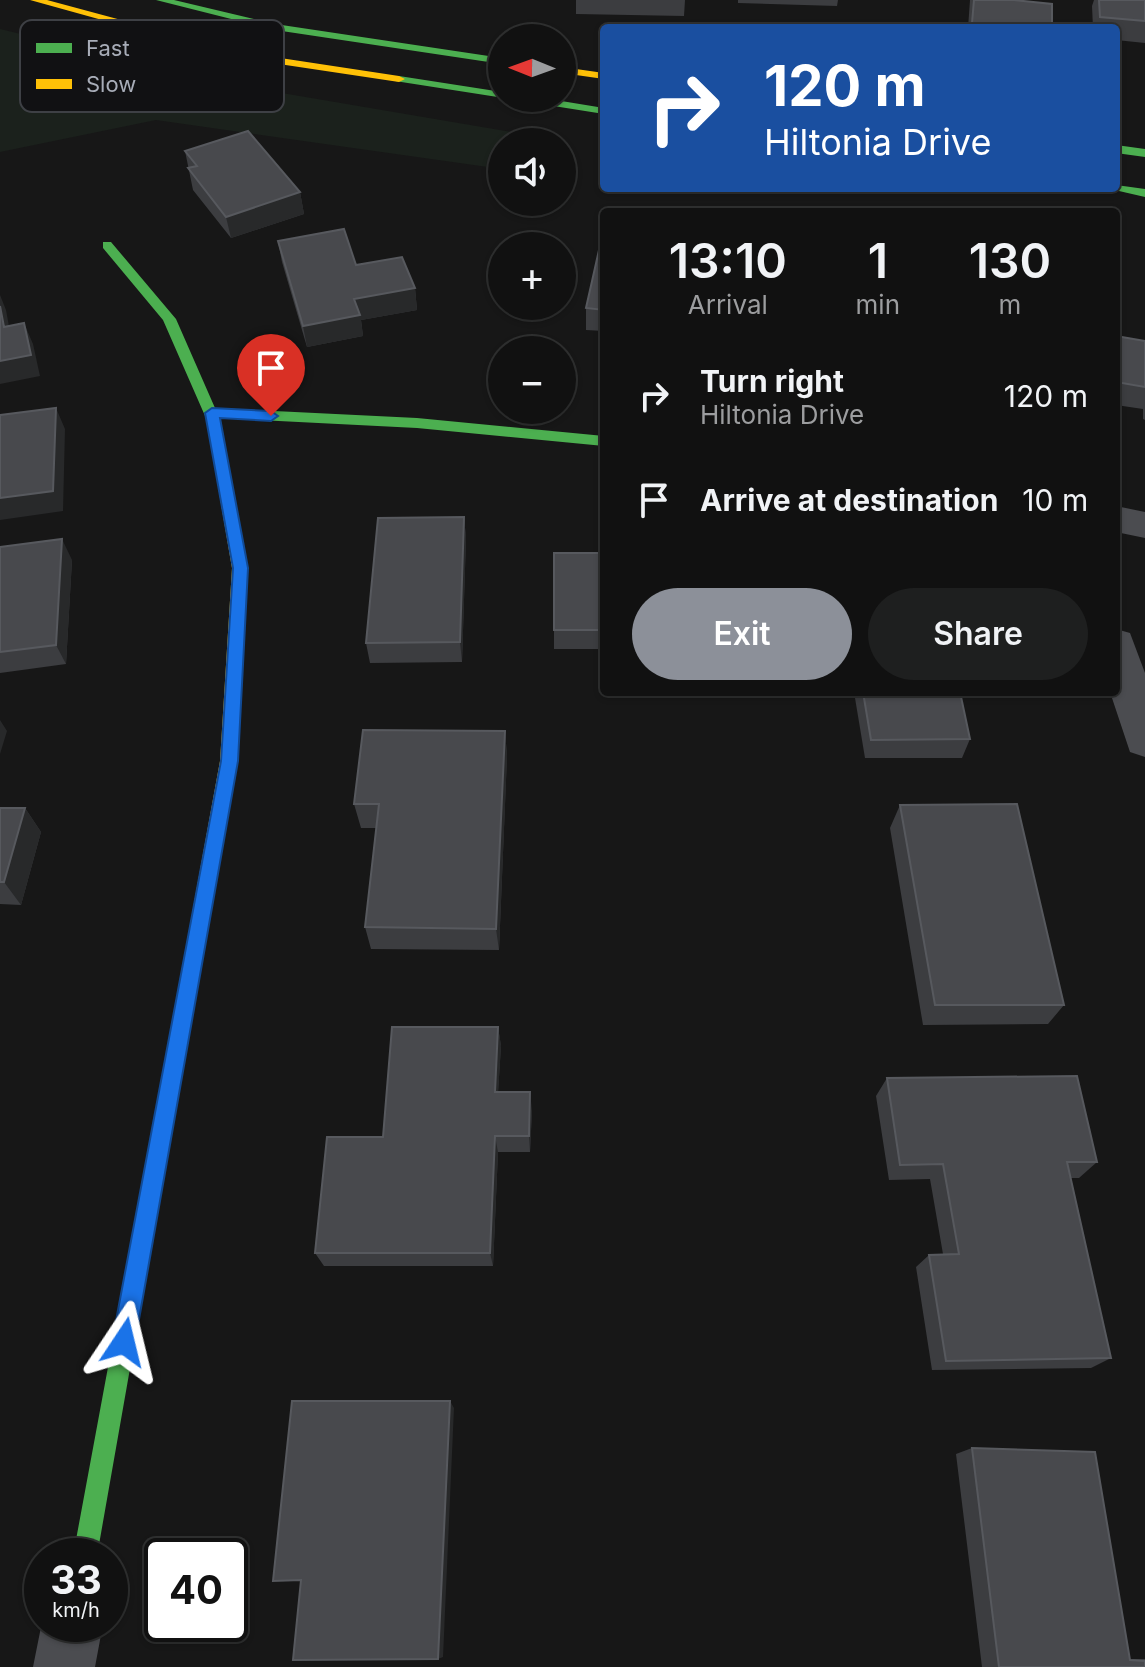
<!DOCTYPE html>
<meta charset="utf-8">
<style>
body{margin:0;font-family:Inter,sans-serif;background:#1e1f1f;color:#f1f3f6;height:100vh;display:flex;flex-direction:column;font-size:30px;white-space:nowrap}
*{box-sizing:border-box;margin:0}
p{font-size:26px;color:#9c9d9f}
.icon{flex:none;width:44px;height:44px;fill:none;stroke:currentColor;stroke-width:2;stroke-linecap:round;stroke-linejoin:round}
.map{position:relative;flex:1;overflow:hidden}
.details{position:absolute;left:600px;top:208px;width:520px;height:488px;display:flex;flex-direction:column;background:#111;border-radius:8px;box-shadow:0 2px 6px #0004,0 0 0 2px #303131}
.details>*{flex:none}
.top-card{position:absolute;left:600px;top:24px;width:520px;height:168px;border-radius:8px;box-shadow:0 2px 6px #0004,0 0 0 2px #303131;background:#1a4fa0;color:#fff;overflow:hidden}
.needle{width:52px;rotate:271deg}
.buttons{position:absolute;left:488px;top:24px;display:grid;gap:16px}
.buttons a{display:grid;place-items:center;width:88px;height:88px;border-radius:50%;background:#111;box-shadow:0 2px 6px #0004,0 0 0 2px #303131;font-size:40px}
.speed{position:absolute;left:24px;top:1538px;display:flex;gap:16px;font-size:40px;font-weight:700;text-align:center}
.speed>*{display:grid;place-content:center;width:104px;height:104px;border-radius:50%;background:#111;box-shadow:0 2px 6px #0004,0 0 0 2px #303131;line-height:1}
.speed small{font-size:20px;font-weight:400}
.speed .limit{border:4px solid #111;border-radius:12px;background:#fff;color:#111}
.pin{position:absolute;display:grid;place-items:center;width:68px;height:68px;color:#fff;margin:-82px -34px;border-radius:50% 50% 50% 0;rotate:-45deg;box-shadow:0 0 8px #0007}
.pin .icon{rotate:45deg}
.me{position:absolute;width:88px;margin:-44px;rotate:10deg;stroke-linejoin:round;filter:drop-shadow(0 0 6px #0008)}
.turn{display:flex;align-items:center;gap:28px;height:168px;padding:0 32px;font-size:36px}
.turn .icon{width:104px;height:104px;stroke-width:2.5}
.turn b{display:block;font-size:56px;line-height:68px}
.eta{display:flex;justify-content:space-evenly;align-items:center;height:136px;text-align:center}
.eta b{font-size:48px;font-weight:600;line-height:56px}
.button{display:flex;gap:16px;margin-top:auto;padding:16px 32px}
.button a{flex:1;height:92px;border-radius:48px;background:#8c9099;color:#fff;font-size:32px;font-weight:600;line-height:92px;text-align:center}
.button a+a{background:#1e1f1f;color:#f1f3f6}
ul{padding:0;list-style:none}
li{display:flex;align-items:center;gap:24px;height:104px;padding:0 32px}
li div{flex:1}
li b{display:block;font-size:30px}
li em{font-style:normal}
.map>svg:first-child{display:block}
.green{fill:#1b211c}
.lines{fill:none;stroke-linecap:round;stroke-linejoin:round}
.street{fill:#4b4c50;fill-rule:evenodd}
.fast{fill:#4caf50;fill-rule:evenodd}
.slow{fill:#ffc107;fill-rule:evenodd}
.wall{fill:#3c3d40}
.shaded-wall{fill:#28292a}
.building{fill:#48494d;stroke:#57595e;stroke-width:2}
.route{fill:#1a73e8;stroke:#114b97;stroke-width:2}
.key{fill:#111113;stroke:#3e4045;stroke-width:2}
.key-label{font-size:22px;fill:#a8adb8}
</style>
<div class="map">
<svg width="1145" height="1667" viewBox="0 0 1145 1667">
<rect width="100%" height="100%" fill="#171717"/>
<path class="green" d="M0 29 223 83 565 141 563 177 562 142H502V169L156 120 0 152Z"/>
<g class="lines">
<path class="street" d="M1116 506 1145 512V538L1116 532Z
M1116 629 1130 633 1145 673V757L1130 752 1110 692H1116Z
M42 1622 103 1624 95 1667H33Z"/>
<path class="fast" d="M156 0H174L275 24 502 58V64L275 30Z
M399 76 502 92 504 98 395 81 393 79Z
M516 98H543L604 108V114L522 101Z
M1116 145 1145 149V157L1116 153Z
M1116 185 1145 189V197L1106 188H1116Z
M103 242H111L176 319 215 408 417 418 604 436V446L417 428 219 418V425H209L163 320 103 248Z
M201 906 208 908 210 914 97 1556H73L192 914 194 908Z"/>
<path class="slow" d="M30 0H47L240 52 399 76 405 79 399 82 239 58Z
M562 67 604 73V79L562 73Z
M214 417 221 422 248 568 238 761 210 914 208 920 201 922 194 920 192 914 220 761 232 568 207 422Z"/>
</g>
<path class="wall" d="M576 0H685L684 16 576 14Z
M738 0H838L837 6 738 3Z
M970 0H1014L1052 28H968Z
M1094 0H1145V43L1116 40V28H1093L1092 6Z
M185 151 300 192 304 214 231 238 193 190Z
M278 241 356 265 415 288 417 310 361 320 363 336 307 347 282 262Z
M604 250V331L586 330V308Z
M1116 336 1145 341V420L1143 419V409L1116 405Z
M464 517 466 538 462 662 370 663 366 643Z
M0 547 72 560 66 664 0 673Z
M604 553V649H554V630Z
M854 692H960L970 739 962 758H865Z
M505 731 507 756 499 950 371 949 365 927 376 828H361L354 804Z
M900 805 1064 1005 1048 1024 923 1025 890 828Z
M0 808H25L41 832 21 905 0 904Z
M498 1027 501 1046 498 1092 532 1110 530 1152H498L493 1266H324L315 1253 383 1137Z
M887 1078 1097 1162 1079 1178H1071L1111 1358 1091 1368 932 1370 916 1267 929 1255 943 1254 930 1179 889 1180 876 1096Z
M972 1448 1130 1659H1145V1667H982L956 1454Z"/>
<path class="shaded-wall" d="M300 192 304 214 231 238 226 217Z
M415 288 417 310 361 320 363 336 307 347 303 326 354 299Z
M0 295 6 310 13 348 4 327 0 306Z
M24 323 33 344 40 376 0 384V361Z
M56 408 65 429 63 511 0 520V498Z
M464 517 466 538 462 662 460 642Z
M62 539 72 560 66 664 56 645Z
M0 720 7 731 0 754Z
M505 731 507 756 499 950 496 929Z
M25 808 41 832 21 905 4 882Z
M498 1027 501 1046 497 1110 495 1092Z
M530 1092 532 1110 530 1152 529 1136Z
M495 1136 498 1152 493 1266 490 1253Z
M450 1401 454 1408 443 1657 438 1659Z"/>
<path class="building" d="M974 0H1014L1052 4V28H1020L972 23Z
M1099 0H1145V21L1100 17Z
M248 131 300 192 226 217 188 168 197 166 185 151Z
M344 229 356 265 402 257 415 288 354 299 360 315 303 326 278 241Z
M599 250H604V310L586 308Z
M0 306 4 327 24 323 31 355 0 361Z
M1116 336 1145 341V387L1116 382Z
M56 408 53 491 0 498V415Z
M464 517 460 642 366 643 378 518Z
M62 539 56 645 0 652V547Z
M554 553H604V630H554Z
M863 692H960L970 739 871 740Z
M363 730 505 731 496 929 365 927 379 804H354Z
M1017 804 1064 1005H935L900 805Z
M0 808H25L4 882H0Z
M392 1027H498L495 1092H530L529 1136H495L490 1253H315L327 1137H383Z
M1077 1076 1097 1162H1067L1111 1358 946 1361 929 1255 959 1254 943 1164 900 1165 887 1078Z
M292 1401H450L438 1659 293 1660 301 1580 273 1581Z
M972 1448 1095 1452 1130 1660 1145 1661V1667H999Z"/>
<path class="route" d="M212 408 271 411 278 416 271 421 220 418 248 568 238 761 135 1342 132 1350 124 1353 116 1350 112 1342 221 761 233 568 205 413Z"/>
<rect x="20" y="20" width="264" height="92" rx="12" class="key"/>
<rect x="36" y="43" width="36" height="10" fill="#4caf50"/>
<rect x="36" y="79" width="36" height="10" fill="#ffc107"/>
<g class="key-label">
<text x="86" y="56">Fast</text>
<text x="86" y="92">Slow</text>
</g>
</svg>
<div class="buttons">
<a><svg class="needle" viewBox="-14 -14 28 28"><path d="M0-13l5 13h-10z" fill="#e53935"/><path d="M0 13l5-13h-10z" fill="#9c9d9f"/></svg></a>
<a><svg class="icon" aria-label="sound" viewBox="0 0 24 24"><path d="M4 9h4l5-4v14l-5-4H4zM17 9q2 3 0 6"/></svg></a>
<a>+</a>
<a>−</a>
</div>
<div class="speed"><div>33<small>km/h</small></div><div class="limit">40</div></div>
<div class="pin" style="left:271px;top:416px;background:#d93025"><svg class="icon" aria-label="arrive" viewBox="0 0 24 24"><path d="M6 21V4h12l-3 4 3 4H6"/></svg></div>
<svg class="me" style="left:124px;top:1342px" viewBox="-20 -20 40 40"><path d="M0-17L14 15 0 8-14 15z" fill="#1a73e8" stroke="#fff" stroke-width="4"/></svg>
<div class="top-card">
<div class="turn"><svg class="icon" aria-label="right" viewBox="0 0 24 24"><path d="M7 20v-9h11M14 6l5 5-5 5"/></svg><div><b>120 m</b>Hiltonia Drive</div></div>
</div>
<section class="details">
<div class="eta">
<div><b>13:10</b><p>Arrival</p></div>
<div><b>1</b><p>min</p></div>
<div><b>130</b><p>m</p></div>
</div>
<ul>
<li><svg class="icon" aria-label="right" viewBox="0 0 24 24"><path d="M7 20v-9h11M14 6l5 5-5 5"/></svg><div><b>Turn right</b><p>Hiltonia Drive</p></div><em>120 m</em></li>
<li><svg class="icon" aria-label="arrive" viewBox="0 0 24 24"><path d="M6 21V4h12l-3 4 3 4H6"/></svg><div><b>Arrive at destination</b></div><em>10 m</em></li>
</ul>
<div class="button"><a>Exit</a><a>Share</a></div>
</section>
</div>
